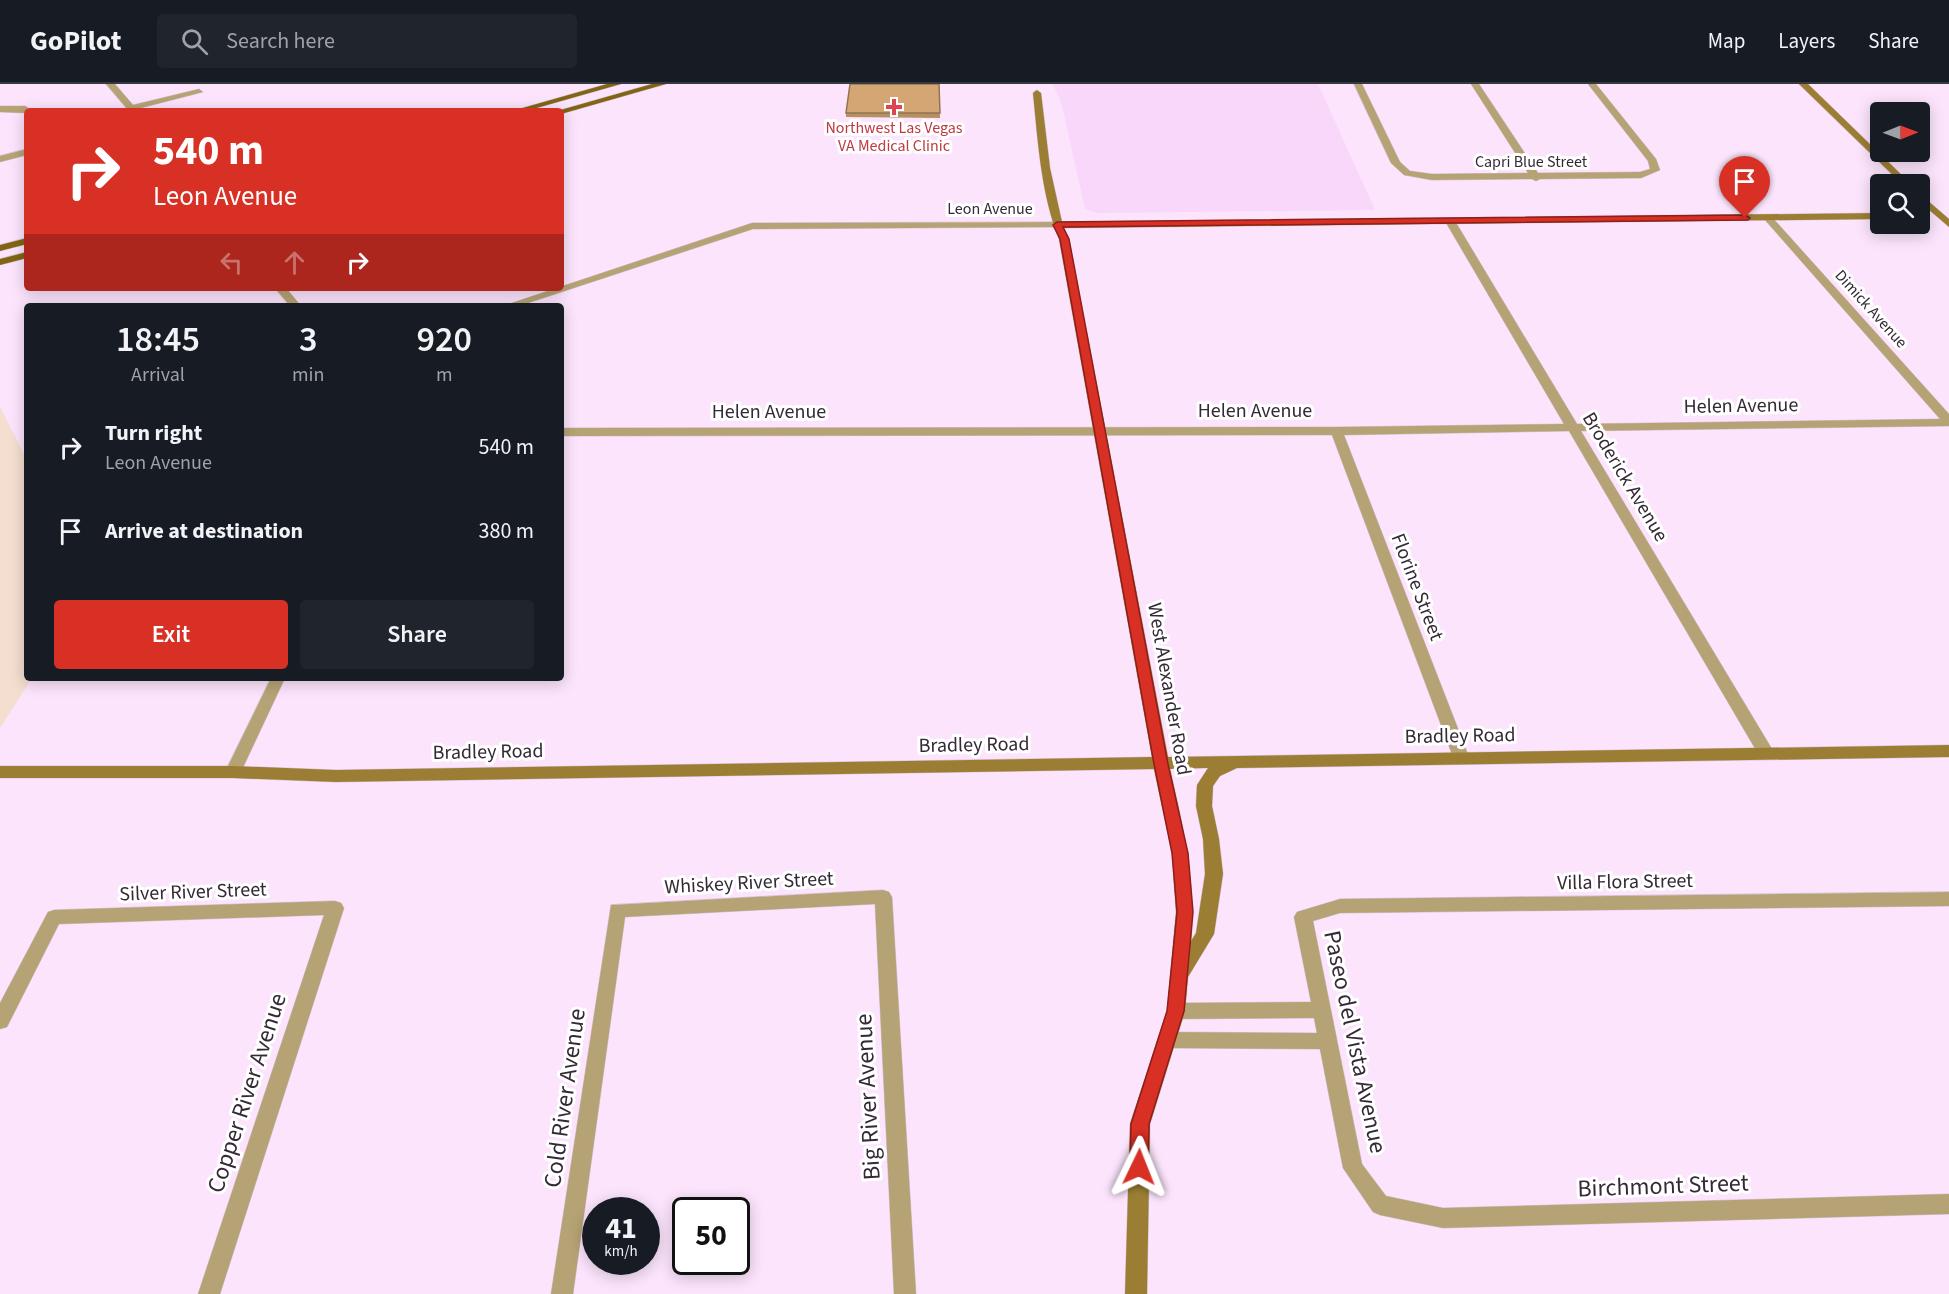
<!DOCTYPE html>
<style>
body{margin:0;font-family:"Source Sans 3",sans-serif;background:#20242c;color:#f1f3f6;height:100vh;display:flex;flex-direction:column;font-size:22px;white-space:nowrap}
*{box-sizing:border-box;margin:0}
p{font-size:20px;color:#9ea1a6}
.icon{flex:none;width:33px;height:33px;fill:none;stroke:currentColor;stroke-width:2;stroke-linecap:round;stroke-linejoin:round}
.map{position:relative;flex:1;overflow:hidden}
.drawer{position:absolute;left:24px;top:219px;width:540px;height:378px;display:flex;flex-direction:column;background:#171b24;border-radius:6px;box-shadow:0 3px 15px #0003}
.drawer>*{flex:none}
.top-card{position:absolute;left:24px;top:24px;width:540px;height:183px;border-radius:6px;box-shadow:0 3px 15px #0003;background:#d93025;color:#fff;overflow:hidden}
.needle{width:39px;rotate:89deg}
.tools{position:absolute;left:1870px;top:18px;display:grid;gap:12px}
.tools a{display:grid;place-items:center;width:60px;height:60px;border-radius:6px;background:#171b24;box-shadow:0 3px 15px #0003;font-size:30px}
.speed{position:absolute;left:582px;top:1113px;display:flex;gap:12px;font-size:30px;font-weight:700;text-align:center}
.speed>*{display:grid;place-content:center;width:78px;height:78px;border-radius:50%;background:#171b24;box-shadow:0 3px 15px #0003;line-height:1}
.speed small{font-size:15px;font-weight:400}
.speed .limit{border:3px solid #111;border-radius:9px;background:#fff;color:#111}
.pin{position:absolute;display:grid;place-items:center;width:51px;height:51px;color:#fff;margin:-62px -26px;border-radius:50% 50% 50% 0;rotate:-45deg;box-shadow:0 0 6px #0007}
.pin .icon{rotate:45deg}
.me{position:absolute;width:66px;margin:-33px;rotate:2deg;stroke-linejoin:round;filter:drop-shadow(0 0 4px #0008)}
.turn{display:flex;align-items:center;gap:21px;height:126px;padding:0 30px;font-size:27px}
.turn .icon{width:78px;height:78px;stroke-width:2.5}
.turn b{display:block;font-size:42px;line-height:51px}
.lanes{display:flex;align-items:center;height:57px;padding:0 30px;background:#0003;justify-content:center;gap:30px;direction:ltr}
.lanes .off{opacity:.35}
.eta{display:flex;justify-content:space-evenly;align-items:center;height:102px;text-align:center}
.eta b{font-size:36px;font-weight:600;line-height:42px}
.primary-button{display:flex;gap:12px;margin-top:auto;padding:12px 30px}
.primary-button a{flex:1;height:69px;border-radius:6px;background:#d93025;color:#fff;font-size:24px;font-weight:600;line-height:69px;text-align:center}
.primary-button a+a{background:#20242c;color:#f1f3f6}
ul{padding:0;list-style:none}
li{display:flex;align-items:center;gap:18px;height:84px;padding:0 30px}
li div{flex:1}
li b{display:block;font-size:22px}
li em{font-style:normal}
header{display:flex;align-items:center;gap:36px;box-sizing:border-box;height:84px;padding:0 30px;background:#171b24;border-bottom:2px solid #363941}
header strong{font-size:28px}
nav{display:flex;gap:33px;margin-inline-start:auto;font-size:21px}
.search{width:420px;height:54px;background:#20242c;display:flex;align-items:center;gap:15px;box-sizing:border-box;padding:0 21px;border-radius:6px;color:#9ea1a6;font-size:22px}
.map>svg:first-child{display:block}
.commercial{fill:#f3ded0}
.built{fill:#f8d7fb}
.lines{fill:none;stroke-linecap:round;stroke-linejoin:round}
.street-casing{stroke:#d7c3d8;stroke-width:1}
.secondary-casing{stroke:#d7c3d8;stroke-width:1}
.primary-casing{stroke:#d7c3d8;stroke-width:1}
.street{fill:#b6a375;fill-rule:evenodd}
.secondary{fill:#9b7e33;fill-rule:evenodd}
.primary{fill:#816514;fill-rule:evenodd}
.wall{fill:#b68f63}
.building{fill:#d4a673;stroke:#947450;stroke-width:1.5}
.route{fill:#d93025;stroke:#8d1f18;stroke-width:1.5}
.health-dot{fill:#e0444e;stroke:#fff;stroke-width:2}
.labels{text-anchor:middle;dominant-baseline:central;stroke-width:6;stroke-linejoin:round;paint-order:stroke}
.far-health-label{font-size:16px;fill:#be3a42;stroke:#fff}
.far-street-label{font-size:16px;fill:#342a35;stroke:#fff}
.street-label{font-size:20px;fill:#342a35;stroke:#fff}
.near-street-label{font-size:24px;fill:#342a35;stroke:#fff}
</style>
<header>
<strong>GoPilot</strong>
<div class="search"><svg class="icon" aria-label="search" viewBox="0 0 24 24"><circle cx="10" cy="10" r="6"/><path d="M15 15l6 6"/></svg>Search here</div>
<nav><a>Map</a><a>Layers</a><a>Share</a></nav>
</header>
<div class="map">
<svg width="1949" height="1210" viewBox="0 0 1949 1210">
<rect width="100%" height="100%" fill="#fbe4fc"/>
<path class="commercial" d="M0 323 27 376V594H32L0 644Z"/>
<path class="built" d="M1053 0H1318L1375 126 1098 129 1085 125 1062 21Z"/>
<g class="lines">
<defs>
<path id="street" d="M106 0H115L133 21 199 5 203 8 137 25 138 27H129Z
M1354 0H1362L1400 78 1410 87 1432 90 1528 89 1471 0H1479L1538 89 1640 88 1650 85 1648 77 1588 0H1596L1656 75 1660 86 1641 94 1540 95 1536 97 1532 95 1432 96 1404 91 1391 79Z
M0 22H25L33 27H27V29L0 28Z
M27 65V71L0 78V72Z
M1768 131 1771 132 1949 330V342L1581 347 1772 665 1774 669 1772 673H1760L1569 347 1344 351 1469 673 1467 677H1455L1453 673 1332 351 561 352V344L1337 343 1564 340 1445 137 1450 134 1455 137 1577 340 1940 335 1765 136V132Z
M1057 138 1062 141 1061 143 753 145 519 222H503L752 139Z
M275 204H286L301 222H290Z
M271 594H285L239 692H227L225 688Z
M883 806 889 808 892 813 916 1210H894L875 820 625 833 573 1210H551L611 821Z
M1949 808V822L1340 829 1313 837 1362 1080 1386 1112 1443 1124 1949 1110V1130L1443 1144 1380 1131 1373 1128 1343 1084 1320 965 1167 964 1160 962 1158 956 1160 950 1167 948 1317 949 1314 934 1176 935 1169 933 1167 927 1169 921 1176 919 1311 918 1294 833 1297 828 1340 815Z
M335 817 341 819 344 824 220 1210H198L324 831 59 840 7 943 0 945V919L48 828 54 826Z"/>
<path id="secondary" d="M1799 0H1808L1911 100H1902Z
M1037 6 1041 9 1050 84 1062 138 1881 129V135L1064 144 1069 155 1168 673 1949 661V673L1237 684 1220 692 1213 702 1212 722 1219 755 1223 790 1214 850 1188 893 1185 927 1150 1040 1147 1210H1125L1130 1040 1167 927 1176 828 1172 769 1154 685 336 698 233 694H0V682H233L336 686 1152 673 1059 155C1041 110 1038 58 1033 9ZM1208 684 1197 701 1196 722 1203 755 1205 790 1196 849 1191 857C1196 798 1183 742 1170 685Z
M1920 110 1949 135V143L1920 118Z"/>
<path id="primary" d="M607 0H621L526 27H512Z
M652 0H666L561 30V27H557Z
M27 154V160L0 167V161Z
M27 168V174L0 181V175Z"/>
</defs>
<use href="#street" class="street-casing"/>
<use href="#secondary" class="secondary-casing"/>
<use href="#primary" class="primary-casing"/>
<use href="#street" class="street"/>
<use href="#secondary" class="secondary"/>
<use href="#primary" class="primary"/>
</g>
<path class="wall" d="M939 0 940 34 846 33V29Z"/>
<path class="building" d="M850 0H939L940 29H846Z"/>
<path class="route" d="M1745 131 1750 134 1748 136 1063 143 1069 155 1168 680 1188 769 1193 828 1184 927 1149 1040 1148 1083 1145 1089 1139 1091 1132 1089 1130 1083 1131 1040 1167 927 1177 828 1172 769 1154 680 1060 155 1053 141 1057 138Z"/>
<path class="health-dot" d="M891 14h6v6h6v6h-6v6h-6v-6h-6v-6h6z"/>
<g class="labels">
<g class="far-health-label">
<text x="894" y="44">Northwest Las Vegas<tspan x="894" dy="18">VA Medical Clinic</tspan></text>
</g>
<g class="far-street-label">
<text x="1531" y="78">Capri Blue Street</text>
<text x="990" y="125">Leon Avenue</text>
<text transform="translate(1871 225) rotate(48)">Dimick Avenue</text>
</g>
<g class="street-label">
<text transform="translate(1741 322) rotate(-1)">Helen Avenue</text>
<text x="1255" y="327">Helen Avenue</text>
<text x="769" y="328">Helen Avenue</text>
<text transform="translate(1625 393) rotate(59)">Broderick Avenue</text>
<text transform="translate(1417 503) rotate(69)">Florine Street</text>
<text transform="translate(1169 605) rotate(80)">West Alexander Road</text>
<text transform="translate(1460 652) rotate(-1)">Bradley Road</text>
<text transform="translate(974 661) rotate(-1)">Bradley Road</text>
<text transform="translate(488 668) rotate(-1)">Bradley Road</text>
<text transform="translate(1625 798) rotate(-1)">Villa Flora Street</text>
<text transform="translate(749 799) rotate(-3)">Whiskey River Street</text>
<text transform="translate(193 808) rotate(-2)">Silver River Street</text>
</g>
<g class="near-street-label">
<text transform="translate(1355 958) rotate(78)">Paseo del Vista Avenue</text>
<text transform="translate(247 1009) rotate(-72)">Copper River Avenue</text>
<text transform="translate(868 1013) rotate(-93)">Big River Avenue</text>
<text transform="translate(565 1014) rotate(-82)">Cold River Avenue</text>
<text transform="translate(1663 1102) rotate(-2)">Birchmont Street</text>
</g>
</g>
</svg>
<div class="tools">
<a><svg class="needle" viewBox="-14 -14 28 28"><path d="M0-13l5 13h-10z" fill="#e53935"/><path d="M0 13l5-13h-10z" fill="#9ea1a6"/></svg></a>
<a><svg class="icon" aria-label="search" viewBox="0 0 24 24"><circle cx="10" cy="10" r="6"/><path d="M15 15l6 6"/></svg></a>
</div>
<div class="speed"><div>41<small>km/h</small></div><div class="limit">50</div></div>
<div class="pin" style="left:1745px;top:134px;background:#d93025"><svg class="icon" aria-label="arrive" viewBox="0 0 24 24"><path d="M6 21V4h12l-3 4 3 4H6"/></svg></div>
<svg class="me" style="left:1139px;top:1083px" viewBox="-20 -20 40 40"><path d="M0-17L14 15 0 8-14 15z" fill="#d93025" stroke="#fff" stroke-width="4"/></svg>
<div class="top-card">
<div class="turn"><svg class="icon" aria-label="right" viewBox="0 0 24 24"><path d="M7 20v-9h11M14 6l5 5-5 5"/></svg><div><b>540 m</b>Leon Avenue</div></div>
<div class="lanes"><svg class="icon off" aria-label="left" viewBox="0 0 24 24"><path d="M17 20v-9H6M10 6l-5 5 5 5"/></svg><svg class="icon off" aria-label="ahead" viewBox="0 0 24 24"><path d="M12 20V5M6 11l6-6 6 6"/></svg><svg class="icon" aria-label="right" viewBox="0 0 24 24"><path d="M7 20v-9h11M14 6l5 5-5 5"/></svg></div>
</div>
<section class="drawer">
<div class="eta">
<div><b>18:45</b><p>Arrival</p></div>
<div><b>3</b><p>min</p></div>
<div><b>920</b><p>m</p></div>
</div>
<ul>
<li><svg class="icon" aria-label="right" viewBox="0 0 24 24"><path d="M7 20v-9h11M14 6l5 5-5 5"/></svg><div><b>Turn right</b><p>Leon Avenue</p></div><em>540 m</em></li>
<li><svg class="icon" aria-label="arrive" viewBox="0 0 24 24"><path d="M6 21V4h12l-3 4 3 4H6"/></svg><div><b>Arrive at destination</b></div><em>380 m</em></li>
</ul>
<div class="primary-button"><a>Exit</a><a>Share</a></div>
</section>
</div>
